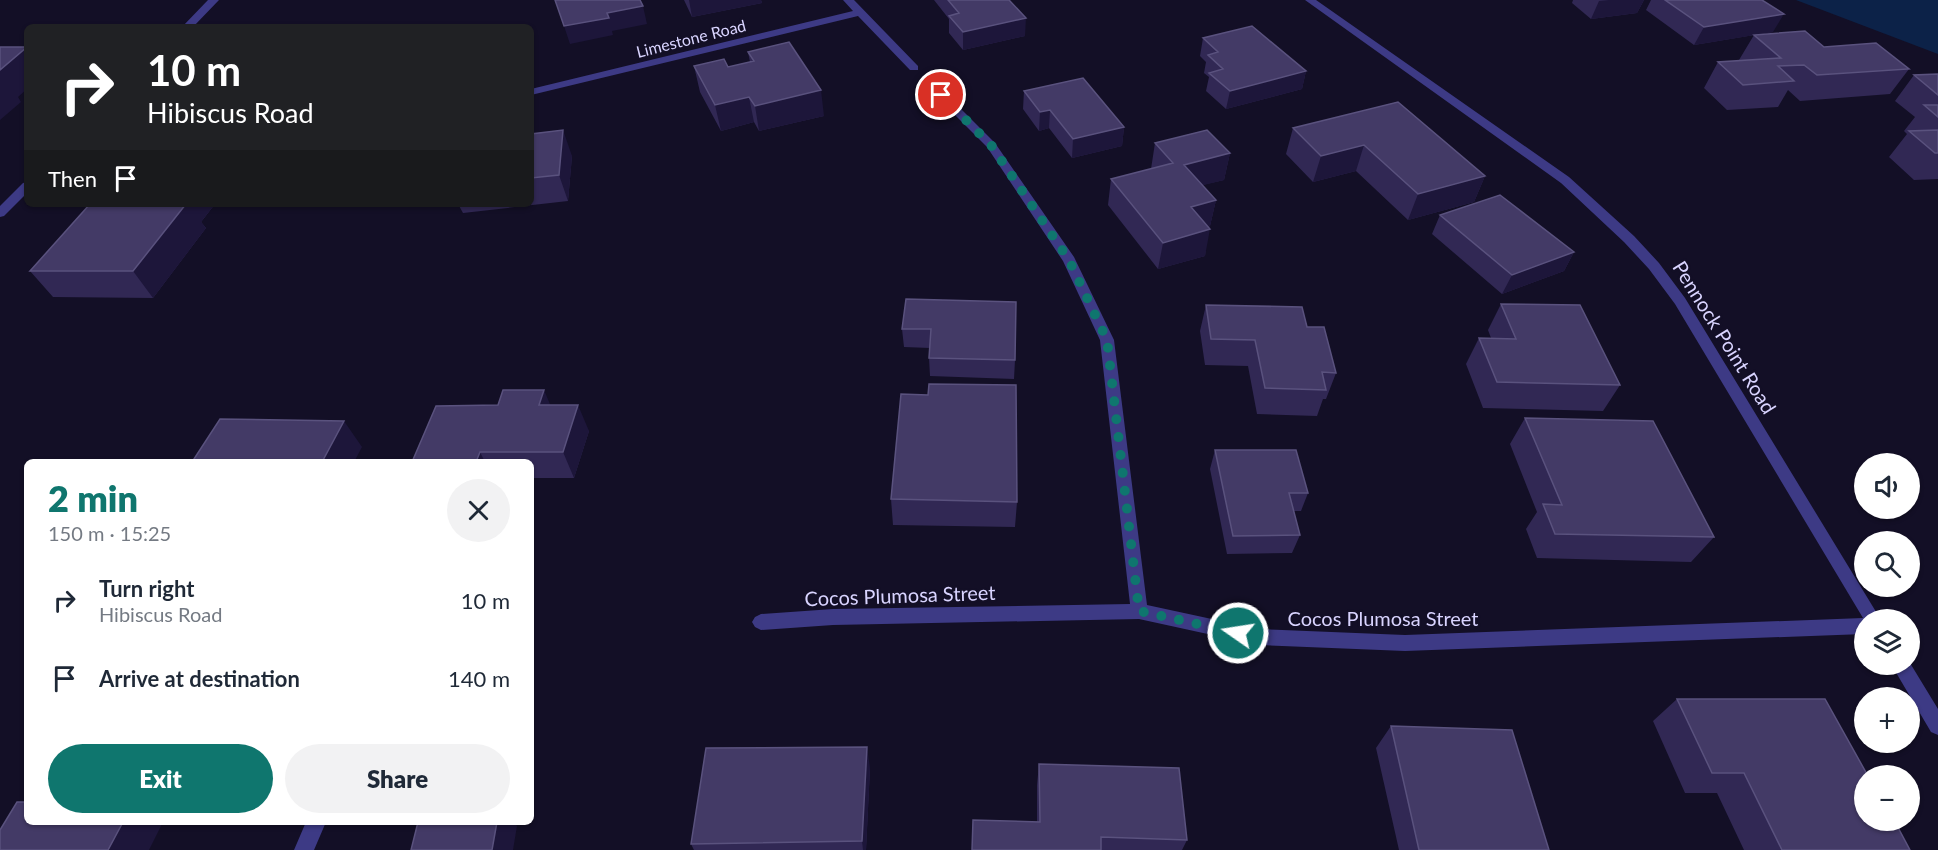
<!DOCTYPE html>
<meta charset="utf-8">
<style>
body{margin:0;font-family:Lato,sans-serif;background:#f2f2f3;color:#1f2937;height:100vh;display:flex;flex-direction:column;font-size:22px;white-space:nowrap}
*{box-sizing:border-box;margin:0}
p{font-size:20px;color:#747a83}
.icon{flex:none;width:33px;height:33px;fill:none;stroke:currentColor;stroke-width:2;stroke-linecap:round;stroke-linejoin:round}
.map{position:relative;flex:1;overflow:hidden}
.panel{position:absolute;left:24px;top:459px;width:510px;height:366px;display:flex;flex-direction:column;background:#fff;border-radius:9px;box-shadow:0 2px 4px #0004}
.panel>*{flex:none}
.hud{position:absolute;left:24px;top:24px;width:510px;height:183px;border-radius:9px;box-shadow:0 2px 4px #0004;background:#202124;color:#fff;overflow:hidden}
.tools{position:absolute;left:1854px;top:453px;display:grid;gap:12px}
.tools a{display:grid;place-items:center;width:66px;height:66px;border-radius:50%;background:#fff;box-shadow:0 2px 4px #0004;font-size:30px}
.pin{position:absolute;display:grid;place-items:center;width:51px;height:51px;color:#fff;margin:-26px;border:3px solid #fff;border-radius:50%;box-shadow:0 2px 6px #0007}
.me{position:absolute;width:66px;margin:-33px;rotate:283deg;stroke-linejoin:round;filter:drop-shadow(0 0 4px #0008)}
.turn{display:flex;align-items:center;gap:21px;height:126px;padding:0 24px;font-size:27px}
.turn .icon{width:78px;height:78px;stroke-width:2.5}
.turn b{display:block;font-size:42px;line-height:51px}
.then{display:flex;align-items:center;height:57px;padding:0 24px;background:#0003;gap:12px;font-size:22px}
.round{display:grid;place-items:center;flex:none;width:63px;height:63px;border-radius:32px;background:#f2f2f3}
.headline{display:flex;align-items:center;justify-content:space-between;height:102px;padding:0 24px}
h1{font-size:36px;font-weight:800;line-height:45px;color:#0f766e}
.button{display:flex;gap:12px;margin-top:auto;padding:12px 24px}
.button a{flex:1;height:69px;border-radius:36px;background:#0f766e;color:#fff;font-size:24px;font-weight:800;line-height:69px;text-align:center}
.button a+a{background:#f2f2f3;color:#1f2937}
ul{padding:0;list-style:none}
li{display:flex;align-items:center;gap:18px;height:78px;padding:0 24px}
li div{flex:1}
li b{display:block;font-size:22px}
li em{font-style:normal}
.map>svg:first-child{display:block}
.water{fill:#0c2248}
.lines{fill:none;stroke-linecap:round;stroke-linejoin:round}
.minor{fill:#3d3a85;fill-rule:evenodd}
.wall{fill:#312854}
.shaded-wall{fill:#1d163a}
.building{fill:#433a66;stroke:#5a527e;stroke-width:1.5}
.route{stroke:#0f766e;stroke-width:10;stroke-dasharray:0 18}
.labels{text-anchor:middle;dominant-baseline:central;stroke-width:4.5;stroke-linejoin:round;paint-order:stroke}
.far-street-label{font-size:16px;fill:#d9d4ff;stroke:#130f26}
.street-label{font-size:20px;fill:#d9d4ff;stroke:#130f26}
</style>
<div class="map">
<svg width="1938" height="850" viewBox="0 0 1938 850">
<rect width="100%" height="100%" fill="#130f26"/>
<path class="water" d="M1796 0H1938V54Z"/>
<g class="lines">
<path class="minor" d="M208 0H219L193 27H182Z
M843 0H854L918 66V70H910L858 16 531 95V89L853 11Z
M1305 0H1316L1569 177 1634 236 1659 263 1685 298 1881 620H1864V634L1405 651 1258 645 1139 619 833 625 761 630 755 627 752 622 755 617 761 614 833 609 1130 604 1100 340 1063 261 987 147 937 97 936 95 941 92 945 93 995 143 1074 257 1114 340 1147 605 1258 629 1405 635 1863 618 1675 304 1649 269 1624 242 1561 183Z
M27 182V193L4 216 0 217V206L23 183Z
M1910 663 1938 709V735L1931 732 1891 664Z
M306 822H326L314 850H294Z"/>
</g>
<path class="wall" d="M684 0H761L762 3 692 17Z
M934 0H1009L1025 36 963 50 949 33V19Z
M1573 0H1644L1637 13 1591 19 1572 3Z
M1651 0H1762L1773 32 1756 35 1824 47 1909 69 1890 94 1800 101 1788 90 1778 107 1727 110 1704 88 1718 62 1740 61 1739 60 1754 35 1694 45 1646 10Z
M1203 38 1306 71 1302 89 1226 109 1206 91 1209 77 1204 73 1206 62 1200 56Z
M748 52 824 116 759 131 754 122 721 131 700 92 694 66 728 67 750 62Z
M1938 74V179L1914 180 1889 157 1907 134 1904 131 1915 117 1895 101 1914 75Z
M1024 91 1124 127 1122 146 1072 158 1049 128 1039 131 1023 109Z
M1398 102 1485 176 1474 202 1408 220 1356 171 1313 182 1286 154 1293 128Z
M531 134 572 156 568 201 463 213 458 204H531Z
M1155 143 1230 153 1224 180 1202 185 1216 200 1210 226 1208 227 1205 256 1158 269 1108 205 1111 179 1151 169Z
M90 204H215L201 222 206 228 153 298 53 297 30 271Z
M1440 215 1574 252 1564 271 1502 294 1432 234Z
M906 299 1015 360 1014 379 930 376 929 358 930 348 904 347 902 329Z
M1501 304 1620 385 1603 411 1483 408 1466 364 1479 338H1491L1488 330Z
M1206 305 1307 327 1336 373 1326 399H1323L1317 416 1257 414 1248 366 1205 365 1200 331Z
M928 395 1017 502 1015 527 893 525 891 499Z
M550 405 589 431 574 478H531V462H412Z
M1525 418 1714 537 1691 562 1537 558 1526 529 1537 512 1510 444Z
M1215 450 1308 493 1301 511H1293L1300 535 1292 553 1227 554 1210 469Z
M1677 699 1910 850H1744L1717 793H1685L1653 721Z
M1391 726 1549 850H1399L1376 748Z
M1039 764 1187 840 1182 850H972L1037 822V785Z
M870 768 866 850H694L691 844Z"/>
<path class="shaded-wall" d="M689 0H761L762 3 692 17Z
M1609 0H1644L1637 13 1591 19 1599 1Z
M643 6 647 24 612 31 613 35 570 44 564 26 607 13Z
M1784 14 1773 32 1694 45 1704 27Z
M1026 18 1025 36 963 50V32Z
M27 47V89L18 97 21 102 0 120V70Z
M1306 71 1302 89 1226 109 1230 91Z
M821 90 824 116 759 131 755 106Z
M749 97 754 122 721 131 715 105Z
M1050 110 1049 128 1039 131 1040 112Z
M1124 127 1122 146 1072 158 1073 139Z
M563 130 572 156 568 201 559 175Z
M1364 145 1356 171 1313 182 1321 156Z
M1230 153 1224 180 1180 191 1184 165Z
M1485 176 1474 202 1408 220 1418 194Z
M1216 200 1210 226 1186 233 1191 207Z
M180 204H215L201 222 206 228 153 298 133 271Z
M1210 229 1205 256 1158 269 1163 243Z
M1574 252 1564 271 1502 294 1512 275Z
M544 390 555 416 539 405Z
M578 405 589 431 574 478 563 452Z
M344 421 362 447 354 462H322Z
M480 452 485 462H476Z
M867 747 870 768 866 850H863L862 841Z
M123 822H163L149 850H108Z
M497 822H513L517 826 513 850H492Z"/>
<path class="building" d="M555 0H640L643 6 607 13 609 18 564 26Z
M948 0H1009L1026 18 963 32 949 16 959 13Z
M1665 0H1762L1784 14 1704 27Z
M1252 26 1306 71 1230 91 1209 73 1223 69 1208 55 1218 52 1203 38Z
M1805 31 1824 47 1876 43 1909 69 1817 75 1804 65 1778 66 1794 81 1743 85 1718 62 1781 58 1754 35Z
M789 42 821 90 755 106 749 97 715 105 694 66 724 59 728 67 754 61 748 52Z
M0 47H27L0 70Z
M1938 74V95L1914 75Z
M1083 78 1124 127 1073 139 1050 110 1040 112 1024 91Z
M1398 102 1485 176 1418 194 1364 145 1321 156 1293 128Z
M1924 105H1938V117Z
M563 130 559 175 531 178V134Z
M1207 130 1230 153 1184 165 1216 200 1191 207 1210 229 1163 243 1111 179 1173 163 1155 143Z
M1938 130V153H1935L1909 131Z
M1500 195 1574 252 1512 275 1440 215Z
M90 204H186L133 271H30Z
M906 299 1016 302 1015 360 929 358 931 329H902Z
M1501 304 1580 305 1620 385 1497 382 1479 338 1516 339Z
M1206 305 1302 307 1307 327H1324L1336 373 1322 372 1326 390 1265 388 1255 340 1211 339Z
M929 384 1016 385 1017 502 891 499 901 394 928 395Z
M503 390H544L539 405H578L563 452H480L476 462H412L436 406 498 405Z
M1525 418 1653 421 1714 537 1555 534 1543 504 1562 505Z
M220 419 344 421 322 462H192Z
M1215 450H1296L1308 493H1289L1300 535 1233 536Z
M1677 699H1825L1868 776H1864V820H1894L1910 850H1782L1744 773H1712Z
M1391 726 1512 730 1549 850H1419Z
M867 747 862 841 691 844 706 748Z
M1039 764 1179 768 1187 840 1101 837V850H972L973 820 1040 822Z
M17 802H27V822H123L108 850H0V830Z
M418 822H497L492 850H411Z"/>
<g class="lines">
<path class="route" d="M941 95 991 145 1069 260 1107 340 1139 611 1238 633"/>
</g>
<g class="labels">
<g class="far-street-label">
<text transform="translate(691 38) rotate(-14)">Limestone Road</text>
</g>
<g class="street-label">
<text transform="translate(1725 337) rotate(58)">Pennock Point Road</text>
<text transform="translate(900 595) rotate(-2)">Cocos Plumosa Street</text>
<text x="1383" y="618">Cocos Plumosa Street</text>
</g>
</g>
</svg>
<div class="tools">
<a><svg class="icon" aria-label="sound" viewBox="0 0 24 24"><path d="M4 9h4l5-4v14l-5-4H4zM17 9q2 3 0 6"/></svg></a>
<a><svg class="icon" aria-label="search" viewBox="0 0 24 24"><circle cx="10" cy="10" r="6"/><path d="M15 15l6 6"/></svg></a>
<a><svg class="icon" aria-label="layers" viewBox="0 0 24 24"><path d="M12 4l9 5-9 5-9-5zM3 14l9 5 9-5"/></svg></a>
<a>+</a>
<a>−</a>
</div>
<div class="pin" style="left:941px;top:95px;background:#d93025"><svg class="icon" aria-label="arrive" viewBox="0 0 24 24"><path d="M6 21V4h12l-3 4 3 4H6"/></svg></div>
<svg class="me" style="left:1238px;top:633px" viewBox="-20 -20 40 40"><circle r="17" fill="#0f766e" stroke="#fff" stroke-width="3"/><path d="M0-11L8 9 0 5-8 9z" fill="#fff"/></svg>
<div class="hud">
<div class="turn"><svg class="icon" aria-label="right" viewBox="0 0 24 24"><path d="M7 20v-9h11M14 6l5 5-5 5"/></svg><div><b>10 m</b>Hibiscus Road</div></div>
<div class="then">Then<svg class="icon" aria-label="arrive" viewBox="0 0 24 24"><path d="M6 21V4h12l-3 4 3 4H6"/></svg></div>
</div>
<section class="panel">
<div class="headline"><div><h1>2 min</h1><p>150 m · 15:25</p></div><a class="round"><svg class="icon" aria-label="close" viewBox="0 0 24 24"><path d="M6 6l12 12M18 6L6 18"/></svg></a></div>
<ul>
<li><svg class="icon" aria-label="right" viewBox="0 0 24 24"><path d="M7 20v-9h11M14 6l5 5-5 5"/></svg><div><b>Turn right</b><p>Hibiscus Road</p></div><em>10 m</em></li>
<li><svg class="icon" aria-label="arrive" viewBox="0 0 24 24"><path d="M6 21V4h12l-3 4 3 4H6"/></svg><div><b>Arrive at destination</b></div><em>140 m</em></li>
</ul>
<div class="button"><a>Exit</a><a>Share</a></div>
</section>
</div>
